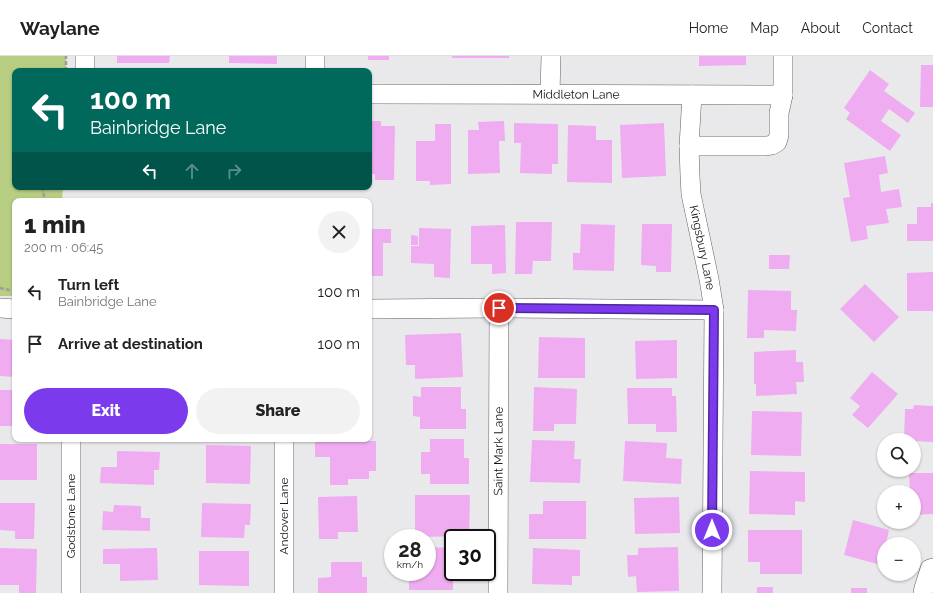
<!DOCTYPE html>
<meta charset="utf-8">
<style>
body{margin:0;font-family:Raleway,sans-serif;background:#f2f2f2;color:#222;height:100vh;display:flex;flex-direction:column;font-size:15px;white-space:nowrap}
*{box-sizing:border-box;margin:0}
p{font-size:13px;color:#767676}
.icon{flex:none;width:22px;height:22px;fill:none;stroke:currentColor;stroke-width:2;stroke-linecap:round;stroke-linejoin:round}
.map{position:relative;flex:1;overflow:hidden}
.drawer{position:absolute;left:12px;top:142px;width:360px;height:244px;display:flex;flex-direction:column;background:#fff;border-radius:8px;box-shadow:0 1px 3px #0004}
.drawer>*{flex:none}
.top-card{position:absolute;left:12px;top:12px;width:360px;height:122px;border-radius:8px;box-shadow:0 1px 3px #0004;background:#00695c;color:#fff;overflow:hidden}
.tools{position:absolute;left:877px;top:377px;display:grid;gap:8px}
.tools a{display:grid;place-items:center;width:44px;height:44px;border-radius:50%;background:#fff;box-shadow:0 1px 3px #0004;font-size:20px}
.speed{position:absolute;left:384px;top:473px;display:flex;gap:8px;font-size:20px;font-weight:700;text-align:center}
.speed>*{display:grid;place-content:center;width:52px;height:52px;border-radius:50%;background:#fff;box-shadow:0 1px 3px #0004;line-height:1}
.speed small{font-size:10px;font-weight:400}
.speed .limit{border:2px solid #111;border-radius:6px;background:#fff;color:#111}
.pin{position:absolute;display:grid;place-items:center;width:34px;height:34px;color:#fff;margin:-17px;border:2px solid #fff;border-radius:50%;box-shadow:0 1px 4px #0007}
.me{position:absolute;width:44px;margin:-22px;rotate:0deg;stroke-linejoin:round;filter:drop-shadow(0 0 3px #0008)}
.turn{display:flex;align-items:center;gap:14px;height:84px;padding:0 12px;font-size:18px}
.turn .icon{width:52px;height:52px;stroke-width:2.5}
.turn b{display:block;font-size:28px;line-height:34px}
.lanes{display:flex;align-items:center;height:38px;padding:0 12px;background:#0003;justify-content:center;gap:20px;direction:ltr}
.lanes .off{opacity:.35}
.round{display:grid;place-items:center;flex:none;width:42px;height:42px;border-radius:21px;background:#f2f2f2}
.head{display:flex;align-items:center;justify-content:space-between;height:68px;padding:0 12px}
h1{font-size:24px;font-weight:800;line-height:30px}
.action{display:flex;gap:8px;margin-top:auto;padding:8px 12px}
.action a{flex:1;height:46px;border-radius:24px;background:#7c3aed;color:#fff;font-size:16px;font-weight:800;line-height:46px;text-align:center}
.action a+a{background:#f2f2f2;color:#222}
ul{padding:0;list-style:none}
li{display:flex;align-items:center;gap:12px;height:52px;padding:0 12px}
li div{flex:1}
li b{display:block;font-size:15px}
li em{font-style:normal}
header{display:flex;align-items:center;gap:24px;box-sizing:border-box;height:56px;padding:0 20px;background:#fff;border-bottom:1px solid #e0e0e0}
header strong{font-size:19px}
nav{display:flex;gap:22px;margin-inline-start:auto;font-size:14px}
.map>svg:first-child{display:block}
.green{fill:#b6cd82}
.building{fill:#efacf0}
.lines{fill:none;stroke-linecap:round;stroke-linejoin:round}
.minor-casing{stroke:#616164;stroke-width:20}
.path{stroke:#9d9d9f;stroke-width:2.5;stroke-dasharray:4 2;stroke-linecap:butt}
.minor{stroke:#fff;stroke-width:19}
.route-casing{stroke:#51269a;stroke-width:10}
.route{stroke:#7c3aed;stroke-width:7}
.labels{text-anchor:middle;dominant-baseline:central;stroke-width:3.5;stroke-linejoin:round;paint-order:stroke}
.street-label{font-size:12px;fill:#161617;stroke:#fff}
</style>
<header>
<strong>Waylane</strong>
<nav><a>Home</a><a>Map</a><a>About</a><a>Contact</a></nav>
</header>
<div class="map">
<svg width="933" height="537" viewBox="0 0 933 537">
<rect width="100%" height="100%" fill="#e9e9ec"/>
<path class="green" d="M0 0H66V15H15V131H63L62 145H15V240H0Z"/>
<path class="building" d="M117 0H170L169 7H117Z
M229 0H277V8L229 7Z
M368 0H389V4H368Z
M452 0H509V2H452Z
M699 0H746V9L699 10Z
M921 9H933V51H920Z
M870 14 889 28 884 35 915 57 908 67 889 53 881 65 901 79 890 95 846 63 850 57 844 52Z
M369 65H381V70H395L394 124H375V118H369Z
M504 65 505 85H499L500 117 468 118V74H479L478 66Z
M514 67 558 68V108H552V118L520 117 521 87H514Z
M664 67 666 120 622 122 620 69Z
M435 68H451V128L430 129V125H416V85H435Z
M568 69 596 70V84H612V127L567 126Z
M885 100 888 117 879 119 881 136 899 133 902 151 886 153 889 167 866 170 868 183 851 186 843 142 850 141 844 107Z
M931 147H933V185H907V168H917V151H931Z
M516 166H552L551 205H533L532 218H515Z
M581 168 615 169 614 215 573 214V197H580Z
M642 168H672L671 216H656V210L641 209Z
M505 169 506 217 492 218V208H471V170Z
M419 172 451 173 450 222 434 221V208L411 207V190H419Z
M369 173H391V187H383V220H369Z
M411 179 418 180V189H411Z
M769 199H790L789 213H769Z
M933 216V255H907V217Z
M865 228 899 261 874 286 840 253Z
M748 234 791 235V254H797L796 275 764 274V282H747Z
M461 277 463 321 415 323V309H406L405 279Z
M539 281 585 282V322H538Z
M0 283 15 284V321L0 320Z
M677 284V322L636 323 635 285Z
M796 294V306H803L804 326H796L797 338 756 340V328H754V296Z
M872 316 898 338 868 372 852 359 860 350 850 342Z
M421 331H461V353H466V373H420V361L413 360V340L421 341Z
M534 331 577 333 576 368H554V375H533Z
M627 332H672V340H676L677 376H656V368H628Z
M0 334H15V370H0Z
M914 349 933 350V386L914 385V384H904L905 353H913Z
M752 355 802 356 801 400 751 399Z
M430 383H464V402H469V428H430V418H421V396H430Z
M315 384 376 385V415H369V423H348V429H330V401H315Z
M532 384 575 385 574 403H581L580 427 530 426Z
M625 385 667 387 666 402 682 403 681 428 623 425Z
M0 388H37V424H0Z
M206 389 251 390 250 428 206 427Z
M117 395 160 396 159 414H154V429L100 427 101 411H117Z
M750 415 805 416V446L795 445V459L749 458Z
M909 417H933V458L914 459V436H910Z
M415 439H470L469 480 415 481Z
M357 440 358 476H338V483H319L318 441Z
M679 441 680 477 635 478 634 442Z
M543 445H586V483H529V458H543Z
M0 447H35L34 483H15V475L0 474Z
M202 447 251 448 250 469H245L244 482 201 481Z
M114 449 141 450V462H150V475L102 474 103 455 113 456Z
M853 464 889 474 886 488H884V496L881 509 844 499Z
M748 474H802V518H760V506H748Z
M427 491 453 492V516H465V519H453V534H409V516H427Z
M678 491 679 535 637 536 636 520 628 521 627 499H638V492Z
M0 492 37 493 36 537H19V529H0Z
M157 492 158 524 120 525V508H103V493Z
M533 492 580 494V520H572V529L532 528Z
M199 495H249V530L199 529Z
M331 506H362V521H367V537H318V522L331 521Z
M757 531H773V537H757Z
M851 532H867V537H851Z"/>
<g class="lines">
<defs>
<g id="minor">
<path d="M85 0V15"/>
<path d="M315 15V0"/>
<path id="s1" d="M369 38 783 39"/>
<path d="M550 38 551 0"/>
<path id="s2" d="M692 39 689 90 690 120 691 138 709 223 714 254 712 537"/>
<path d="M689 90H766L772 89 777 86 779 79V57L783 39V0"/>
<path d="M0 252 15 253"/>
<path d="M369 253 499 252 714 254"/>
<path d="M71 537V383"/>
<path d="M284 537V383"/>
<path id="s3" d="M498 537 499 252"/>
<path d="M923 537 924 532 930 513 933 512"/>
</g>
</defs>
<use href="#minor" class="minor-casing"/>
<path class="path" d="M66 15V0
M42 131 45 145
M0 232 9 234 15 233"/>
<use href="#minor" class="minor"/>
</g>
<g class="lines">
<defs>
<path id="route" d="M499 252 714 254 712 474"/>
</defs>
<use href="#route" class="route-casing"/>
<use href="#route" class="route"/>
</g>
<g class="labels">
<g class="street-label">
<text stroke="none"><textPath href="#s1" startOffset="207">Middleton Lane</textPath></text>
<text stroke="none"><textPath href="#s2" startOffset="154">Kingsbury Lane</textPath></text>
<text stroke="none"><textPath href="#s3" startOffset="142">Saint Mark Lane</textPath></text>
<text transform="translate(71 460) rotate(-90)">Godstone Lane</text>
<text transform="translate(284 460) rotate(-90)">Andover Lane</text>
</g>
</g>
</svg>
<div class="tools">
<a><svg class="icon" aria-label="search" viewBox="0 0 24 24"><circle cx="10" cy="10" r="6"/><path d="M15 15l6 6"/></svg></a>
<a>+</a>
<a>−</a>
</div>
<div class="speed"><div>28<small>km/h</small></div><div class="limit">30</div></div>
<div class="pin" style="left:499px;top:252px;background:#d93025"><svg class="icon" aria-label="arrive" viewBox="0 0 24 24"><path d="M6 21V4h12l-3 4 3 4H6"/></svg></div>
<svg class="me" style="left:712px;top:474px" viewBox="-20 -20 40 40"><circle r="17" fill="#7c3aed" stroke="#fff" stroke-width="3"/><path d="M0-11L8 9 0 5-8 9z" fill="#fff"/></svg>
<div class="top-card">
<div class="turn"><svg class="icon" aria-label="left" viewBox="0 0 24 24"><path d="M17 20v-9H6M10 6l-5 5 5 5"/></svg><div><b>100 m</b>Bainbridge Lane</div></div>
<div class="lanes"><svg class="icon" aria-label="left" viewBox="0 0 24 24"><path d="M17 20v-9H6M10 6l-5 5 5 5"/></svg><svg class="icon off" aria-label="ahead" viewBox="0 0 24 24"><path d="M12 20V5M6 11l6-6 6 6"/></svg><svg class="icon off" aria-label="right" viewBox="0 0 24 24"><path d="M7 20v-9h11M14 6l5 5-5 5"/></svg></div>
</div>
<section class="drawer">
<div class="head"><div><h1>1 min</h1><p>200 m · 06:45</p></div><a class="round"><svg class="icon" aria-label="close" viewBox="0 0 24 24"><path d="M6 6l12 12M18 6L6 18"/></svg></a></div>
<ul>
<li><svg class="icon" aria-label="left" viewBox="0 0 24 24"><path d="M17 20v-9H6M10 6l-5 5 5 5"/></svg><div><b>Turn left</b><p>Bainbridge Lane</p></div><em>100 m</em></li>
<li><svg class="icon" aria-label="arrive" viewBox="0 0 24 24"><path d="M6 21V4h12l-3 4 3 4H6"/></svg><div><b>Arrive at destination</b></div><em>100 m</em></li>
</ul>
<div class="action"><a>Exit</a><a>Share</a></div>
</section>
</div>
